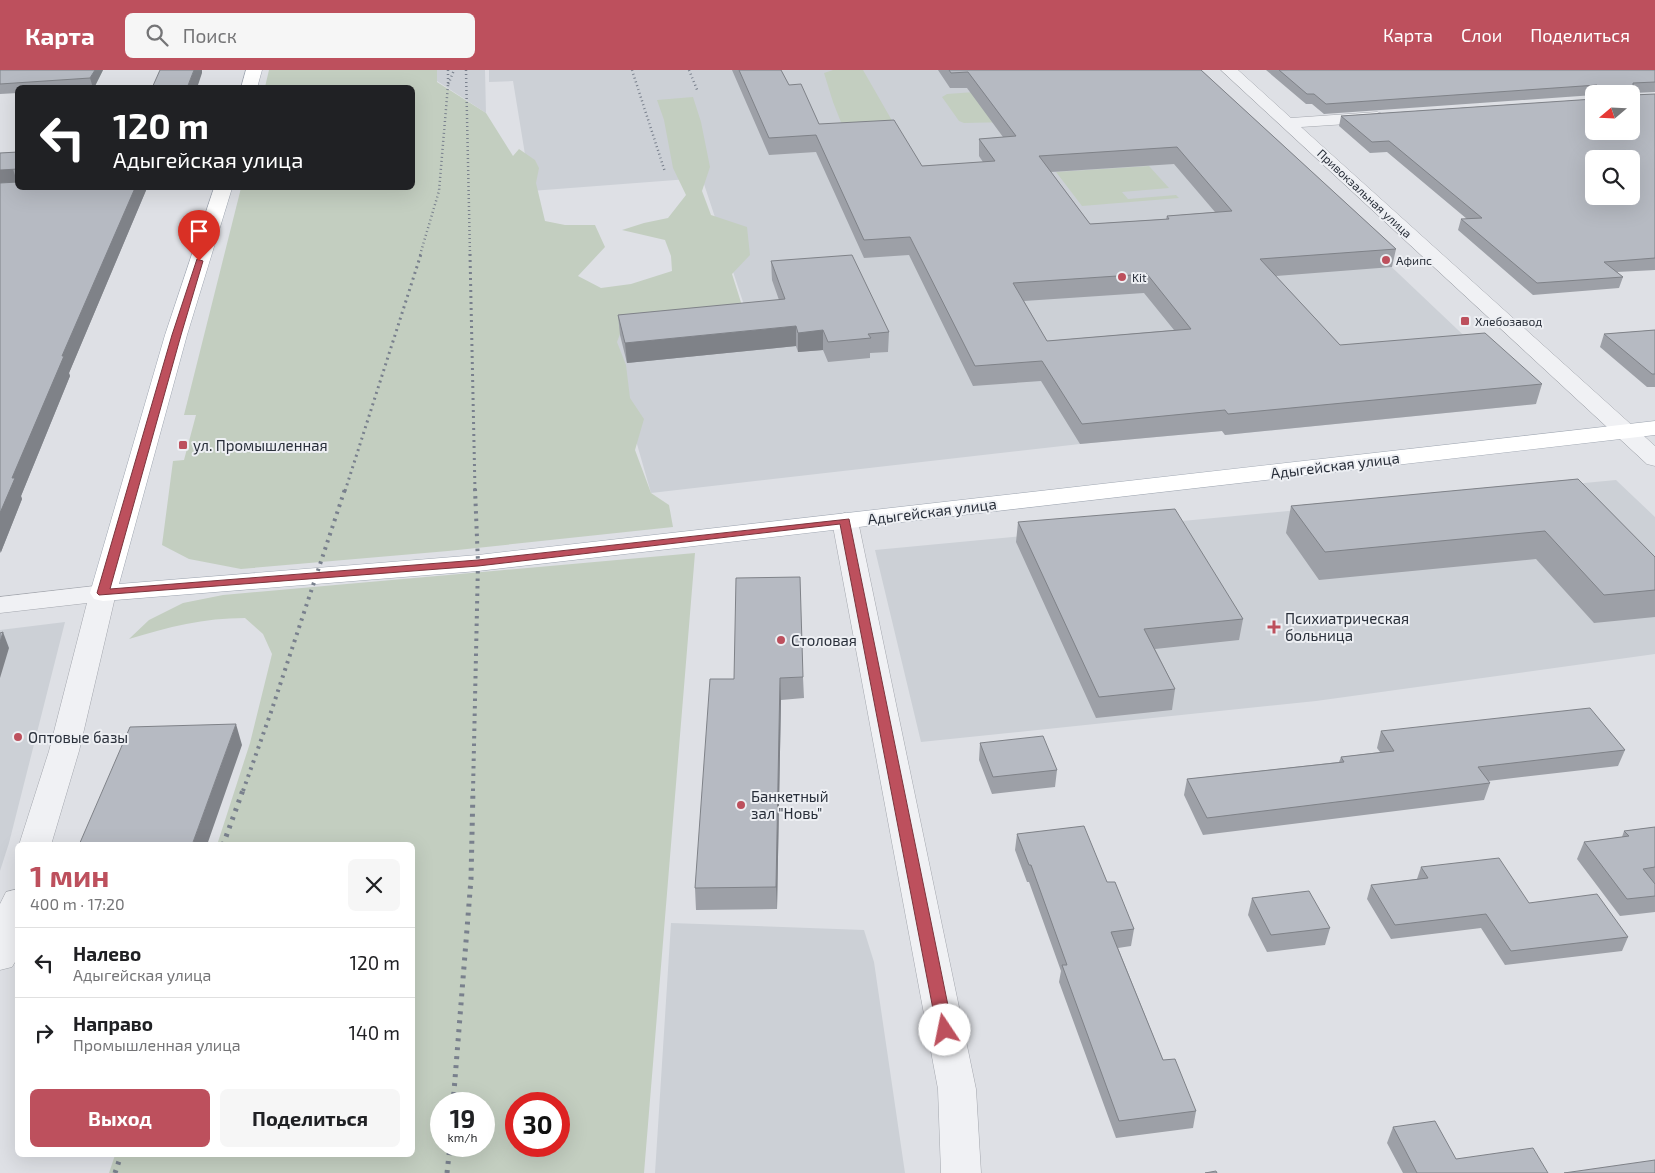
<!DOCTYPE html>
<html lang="ru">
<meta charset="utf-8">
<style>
body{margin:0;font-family:"Exo 2",sans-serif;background:#f6f6f6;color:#202124;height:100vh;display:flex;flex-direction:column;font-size:19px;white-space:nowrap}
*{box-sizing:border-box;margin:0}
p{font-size:16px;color:#757577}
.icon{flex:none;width:28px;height:28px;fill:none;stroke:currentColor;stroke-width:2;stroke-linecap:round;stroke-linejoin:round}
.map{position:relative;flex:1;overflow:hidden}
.details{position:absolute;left:15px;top:772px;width:400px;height:315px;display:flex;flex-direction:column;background:#fff;border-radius:8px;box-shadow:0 5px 20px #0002}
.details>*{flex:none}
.guide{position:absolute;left:15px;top:15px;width:400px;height:105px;border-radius:8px;box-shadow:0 5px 20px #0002;background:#202124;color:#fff;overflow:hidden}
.needle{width:32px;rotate:251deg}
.buttons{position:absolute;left:1585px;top:15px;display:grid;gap:10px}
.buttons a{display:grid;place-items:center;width:55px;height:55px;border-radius:8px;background:#fff;box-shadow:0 5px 20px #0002;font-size:25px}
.speed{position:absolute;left:430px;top:1022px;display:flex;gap:10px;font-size:25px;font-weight:700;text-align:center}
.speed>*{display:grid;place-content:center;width:65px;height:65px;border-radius:50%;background:#fff;box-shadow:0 5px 20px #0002;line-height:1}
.speed small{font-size:12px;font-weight:400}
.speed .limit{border:8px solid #d22;background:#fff;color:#111}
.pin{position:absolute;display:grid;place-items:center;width:42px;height:42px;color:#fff;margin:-51px -21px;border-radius:50% 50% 50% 0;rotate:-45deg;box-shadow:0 0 5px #0007}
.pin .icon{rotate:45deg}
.me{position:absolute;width:55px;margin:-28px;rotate:349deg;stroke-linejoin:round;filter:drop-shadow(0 0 4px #0008)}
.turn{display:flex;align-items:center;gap:18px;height:105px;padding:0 15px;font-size:22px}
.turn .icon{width:65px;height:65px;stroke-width:2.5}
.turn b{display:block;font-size:35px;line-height:42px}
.round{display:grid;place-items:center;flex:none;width:52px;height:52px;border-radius:8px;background:#f6f6f6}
.summary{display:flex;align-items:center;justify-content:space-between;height:85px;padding:0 15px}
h1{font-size:30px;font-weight:700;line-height:38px;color:#bd505d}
.cta{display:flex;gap:10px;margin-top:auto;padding:10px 15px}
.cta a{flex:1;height:58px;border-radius:8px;background:#bd505d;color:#fff;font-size:20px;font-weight:700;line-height:58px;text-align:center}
.cta a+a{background:#f6f6f6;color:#202124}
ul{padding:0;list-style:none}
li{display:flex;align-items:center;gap:15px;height:70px;padding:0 15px;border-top:1px solid #e0e0e0}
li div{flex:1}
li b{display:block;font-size:19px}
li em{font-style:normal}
header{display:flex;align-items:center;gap:30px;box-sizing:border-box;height:70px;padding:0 25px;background:#bd505d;color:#fff}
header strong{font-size:24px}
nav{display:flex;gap:28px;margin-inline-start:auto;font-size:18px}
.search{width:350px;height:45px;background:#f6f6f6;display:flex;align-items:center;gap:12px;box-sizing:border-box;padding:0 18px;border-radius:8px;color:#757577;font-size:19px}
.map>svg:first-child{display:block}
.built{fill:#ccd0d6}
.green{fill:#c3cec0;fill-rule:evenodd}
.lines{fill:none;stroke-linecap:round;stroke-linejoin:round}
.minor-casing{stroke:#a4a7ae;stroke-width:1}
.major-casing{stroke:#9ea5b0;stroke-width:1}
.minor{fill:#f0f1f4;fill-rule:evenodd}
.major{fill:#fff;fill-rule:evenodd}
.rail-far3{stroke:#79808d;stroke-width:2.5;stroke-dasharray:1 3;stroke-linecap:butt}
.rail-far2{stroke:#79808d;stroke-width:3;stroke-dasharray:2 4;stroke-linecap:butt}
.rail-far1{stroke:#79808d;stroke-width:4;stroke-dasharray:2.5 5;stroke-linecap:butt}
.rail{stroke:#79808d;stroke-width:5;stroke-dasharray:3 6;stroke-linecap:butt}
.wall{fill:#9da0a7;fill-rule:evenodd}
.shaded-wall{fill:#7f8288}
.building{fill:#b6bac2;stroke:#7f8288;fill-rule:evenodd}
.route{fill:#bd505d;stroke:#7b343c}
.poi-dot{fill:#bd505d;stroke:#edeff3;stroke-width:2}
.labels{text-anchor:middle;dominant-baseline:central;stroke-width:4;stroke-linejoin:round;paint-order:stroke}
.far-street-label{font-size:12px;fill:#292f3a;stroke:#edeff3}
.far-poi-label{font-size:12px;fill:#292f3a;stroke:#edeff3;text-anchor:start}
.poi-label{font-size:15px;fill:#292f3a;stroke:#edeff3;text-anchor:start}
.street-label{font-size:15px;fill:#292f3a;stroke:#edeff3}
</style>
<header>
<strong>Карта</strong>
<div class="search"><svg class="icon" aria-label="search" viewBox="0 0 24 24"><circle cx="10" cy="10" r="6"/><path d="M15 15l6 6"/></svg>Поиск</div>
<nav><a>Карта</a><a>Слои</a><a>Поделиться</a></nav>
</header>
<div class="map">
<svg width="1655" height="1103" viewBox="0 0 1655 1103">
<rect width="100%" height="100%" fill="#dee0e5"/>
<path class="built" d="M437 0H485L486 43 437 11Z
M489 0H1184L1536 334 1225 365 1222 361 1080 374 651 423 604 259 748 247 702 108 531 121 513 11 489 12Z
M1616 410 1655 447V584L1316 631 921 672 875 480Z
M65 552 9 773 0 801V560Z
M671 853 864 860 874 892 905 1103H655Z"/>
<path class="green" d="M269 0H437V12L486 43 513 86 519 79 535 90 539 98 536 113 545 151 565 155H595L605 177 578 206 601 218 631 214 672 201 671 186 665 170 622 160 644 153 668 148 686 125 673 98 664 50 657 30 693 27 701 52 710 97 702 121 711 145 747 157 750 185 732 204 745 245 620 264 617 272 626 295 630 328 644 349 635 380 651 423 669 435 673 457 448 481 241 499 189 489 162 475 173 391 184 390 196 345H184L241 118H412V18L265 17Z
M833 0H863L902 68 855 88 833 32 824 3Z
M988 21 1011 52 964 53 959 51 942 27 947 24Z
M1149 96 1169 118 1122 122 1128 129 1176 125 1179 128 1082 136 1056 102Z
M695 483 644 1103H109L115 1085H412V775H217L250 673 272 584 263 564 245 548C204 548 168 557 129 569L149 550 183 533 223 525ZM441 1034H484V1076H441ZM516 1034H559V1076H516Z"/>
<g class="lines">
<defs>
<path id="minor" d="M1221 0H1238L1291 48 1377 42 1383 44 1385 47 1383 50 1377 52 1301 57 1655 376V396L1647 394Z
M845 443 854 446 858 451 976 1019 981 1103H941L938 1019 832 451 836 446Z
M103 515 112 517 116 523 79 681 51 775H19L49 681 87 533 0 543V527Z
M18 819V887L12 897 0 900V834L6 822Z"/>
<path id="major" d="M246 0H262L257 18H241Z
M214 118H232L187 265 119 514 478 485 1655 351V365L478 501 103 531 94 529 90 523 165 265Z"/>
</defs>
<use href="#minor" class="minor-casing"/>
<use href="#major" class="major-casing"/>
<use href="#minor" class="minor"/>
<use href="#major" class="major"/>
<path class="rail-far3" d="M448 0V15L454 0
M466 0 470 185
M632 0 665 102
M689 0 698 22
M420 185 439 121 448 15"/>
<path class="rail-far2" d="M470 184 475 421
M345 421 421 184"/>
<path class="rail-far1" d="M243 721 271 642 345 419
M473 721 478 493 475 419"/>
<path class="rail" d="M223 775 243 720
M453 1034 471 809 473 720
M115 1103 121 1085
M447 1103 450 1076"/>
</g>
<path class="wall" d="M0 0H103L94 18H18V23L0 24Z
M732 0H781L789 15 819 54 922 96 983 92 979 86V69L1003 67 967 18H950L938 0H1201L1396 179 1392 197 1276 206 1340 275 1542 314 1536 334 1225 365 1222 361 1080 374 1041 311 973 316 909 185 864 188 816 82 769 85ZM1174 94 1215 142 1167 146 1166 149 1090 154 1051 102ZM1144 223 1174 260 1047 271 1024 231Z
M1266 0H1655V22L1633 23V25L1655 24V200L1617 202 1623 207 1619 218 1533 225 1458 160 1461 149H1467L1387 82 1370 83 1339 56 1341 46 1594 29 1631 24H1594V25L1324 44 1312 34H1306Z
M18 82V118H147L69 303 70 306 21 426 22 429 1 482 0 483V83Z
M771 191 889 262 888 282 870 283V288L828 292 823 280 798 282 796 276 627 293 620 265 618 245 779 230 772 210Z
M1655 260V317H1647L1600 277 1604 264Z
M1578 409 1655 487V547L1594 553 1536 489 1319 510 1286 463 1291 436Z
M1018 452 1243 549 1239 570 1155 579 1175 619 1172 640 1096 648 1016 472Z
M803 607 804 628 781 630 777 839 696 840 695 818 734 609Z
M1381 661 1625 680 1618 696 1488 711 1490 713 1484 730 1203 765 1184 725 1187 709 1339 692 1341 687 1380 682 1377 678Z
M980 673 1057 700 1055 717 992 724 979 690Z
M1655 757V813H1654L1655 814V842L1620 846 1577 789 1584 772 1622 767 1624 761Z
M1017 764 1107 812 1134 859 1131 876 1118 878 1163 990 1196 1041 1193 1058 1116 1068 1059 912 1061 901 1029 812H1027L1015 780Z
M1421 797 1529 833 1628 867 1622 881 1505 895 1481 858 1391 869 1367 829 1371 815 1417 809Z
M1252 828 1330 858 1325 875 1267 882 1248 845Z
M1393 1057 1456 1089 1548 1103H1403L1387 1073Z"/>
<path class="shaded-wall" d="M95 0H103L94 18H93L90 8Z
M194 0H202V3L197 18H187Z
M13 99 18 115 0 118V100Z
M135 118H147L69 303 70 306 21 426 22 429 1 482 0 480V443L12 408 62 286Z
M796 256V276L627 293 625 273Z
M823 260V280L798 282V263Z
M3 562 9 578 0 608V572Z
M780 608 781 630 777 839 776 817Z
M236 654 242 675 207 775H192Z"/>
<path class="building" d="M0 0H95L90 8 0 14Z
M160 0H194L187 18H152Z
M739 0H781L789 15 801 14 819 54 894 50 922 96 995 91 979 69 1016 66 968 2 951 3 949 0H1201L1396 179 1260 189 1340 275 1485 263 1542 314 1228 344 1225 340 1082 354 1042 291 975 296 910 167 864 170 816 65 769 68ZM1177 77 1232 141 1167 146 1169 149 1090 154 1039 86ZM1147 204 1191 259 1047 271 1013 213Z
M1279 0H1655V12L1633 13V25L1655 24V188L1604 192 1623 207 1537 213 1461 149 1482 148 1389 71 1372 72 1341 46 1594 29V61H1631V24H1598L1599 17 1597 15 1326 34 1314 24H1307ZM1594 89H1631V126H1594Z
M18 82V99L0 100V83Z
M18 112V118H135L62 286H64L12 408H15L0 443V113Z
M852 185 889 262 868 264 871 268 828 272 823 260 798 263 796 256 625 273 618 245 785 229 771 191Z
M1655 260V304H1652L1604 264Z
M1578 409 1655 487V520L1604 525 1545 461 1325 482 1291 436Z
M1175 439 1243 549 1144 559 1175 619 1099 627 1018 452Z
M800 507 803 607 780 608 776 817 695 818 710 609H734L736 508Z
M3 562 0 572V563Z
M1590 638 1625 680 1478 697 1490 713 1207 748 1187 709 1344 692 1341 687 1394 681 1381 661Z
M236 654 192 775H79L130 657Z
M1043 666 1057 700 993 707 980 673Z
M1084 756 1107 812H1115L1134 859 1111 862 1163 990 1175 989 1196 1041 1119 1051 1062 895H1067L1031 795H1029L1017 764Z
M1655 757V797L1643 799 1655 814V826L1627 829 1584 772 1629 766 1624 761Z
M1499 788 1529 833 1597 824 1628 867 1511 881 1486 844 1395 855 1371 815 1428 808 1421 797Z
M1309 821 1330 858 1271 865 1252 828Z
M1435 1051 1456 1089 1533 1078 1548 1103H1417L1393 1057Z
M1655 1090V1103H1564Z
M1216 1101 1217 1103H1205Z"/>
<path class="route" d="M197 189 203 191 181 265 110 519 478 490 849 449 953 960 950 965 945 966 940 965 937 960 840 454 478 496 99 525 97 523 172 265Z"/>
<g class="poi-dot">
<circle cx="1386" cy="190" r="5"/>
<circle cx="1122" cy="207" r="5"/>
<rect x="1460" y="246" width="10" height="10" rx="2.5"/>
<rect x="178" y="370" width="10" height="10" rx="2.5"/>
<path d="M1271.5 549.5h5v5h5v5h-5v5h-5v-5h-5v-5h5z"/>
<circle cx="781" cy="570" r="5"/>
<circle cx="18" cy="667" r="5"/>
<circle cx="741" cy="735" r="5"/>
</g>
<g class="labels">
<g class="far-street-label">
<text transform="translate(1365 123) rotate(43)">Привокзальная улица</text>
</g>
<g class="far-poi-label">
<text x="1396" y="190">Афипс</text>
<text x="1132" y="207">Kit</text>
<text x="1475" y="251">Хлебозавод</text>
</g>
<g class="poi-label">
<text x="193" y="375">ул. Промышленная</text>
<text x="1285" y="548">Психиатрическая<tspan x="1285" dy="17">больница</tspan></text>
<text x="791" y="570">Столовая</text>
<text x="28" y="667">Оптовые базы</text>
<text x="751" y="726">Банкетный<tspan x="751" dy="17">зал "Новь"</tspan></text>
</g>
<g class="street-label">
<text transform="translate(1335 395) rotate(-7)">Адыгейская улица</text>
<text transform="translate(932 441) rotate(-7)">Адыгейская улица</text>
</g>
</g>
</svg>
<div class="buttons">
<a><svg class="needle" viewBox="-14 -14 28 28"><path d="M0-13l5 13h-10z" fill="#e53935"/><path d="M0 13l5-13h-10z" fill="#757577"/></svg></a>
<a><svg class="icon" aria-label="search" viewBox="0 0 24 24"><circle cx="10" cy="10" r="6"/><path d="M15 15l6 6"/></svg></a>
</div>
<div class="speed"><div>19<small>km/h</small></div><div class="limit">30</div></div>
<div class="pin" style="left:199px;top:191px;background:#d93025"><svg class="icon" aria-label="arrive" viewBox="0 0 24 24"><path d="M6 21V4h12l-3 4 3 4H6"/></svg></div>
<svg class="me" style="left:945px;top:960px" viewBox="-20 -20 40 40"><circle r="19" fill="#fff"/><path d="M0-13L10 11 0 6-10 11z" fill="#bd505d"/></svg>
<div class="guide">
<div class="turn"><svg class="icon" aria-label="left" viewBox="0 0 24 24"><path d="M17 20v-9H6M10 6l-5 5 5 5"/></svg><div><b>120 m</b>Адыгейская улица</div></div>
</div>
<section class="details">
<div class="summary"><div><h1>1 мин</h1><p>400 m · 17:20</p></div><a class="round"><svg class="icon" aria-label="close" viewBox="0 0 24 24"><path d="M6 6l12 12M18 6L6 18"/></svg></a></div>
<ul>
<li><svg class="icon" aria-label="left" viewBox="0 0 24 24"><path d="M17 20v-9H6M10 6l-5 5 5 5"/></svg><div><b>Налево</b><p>Адыгейская улица</p></div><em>120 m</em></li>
<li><svg class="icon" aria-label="right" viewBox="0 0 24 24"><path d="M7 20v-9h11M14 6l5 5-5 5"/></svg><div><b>Направо</b><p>Промышленная улица</p></div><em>140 m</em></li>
</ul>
<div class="cta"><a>Выход</a><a>Поделиться</a></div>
</section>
</div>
